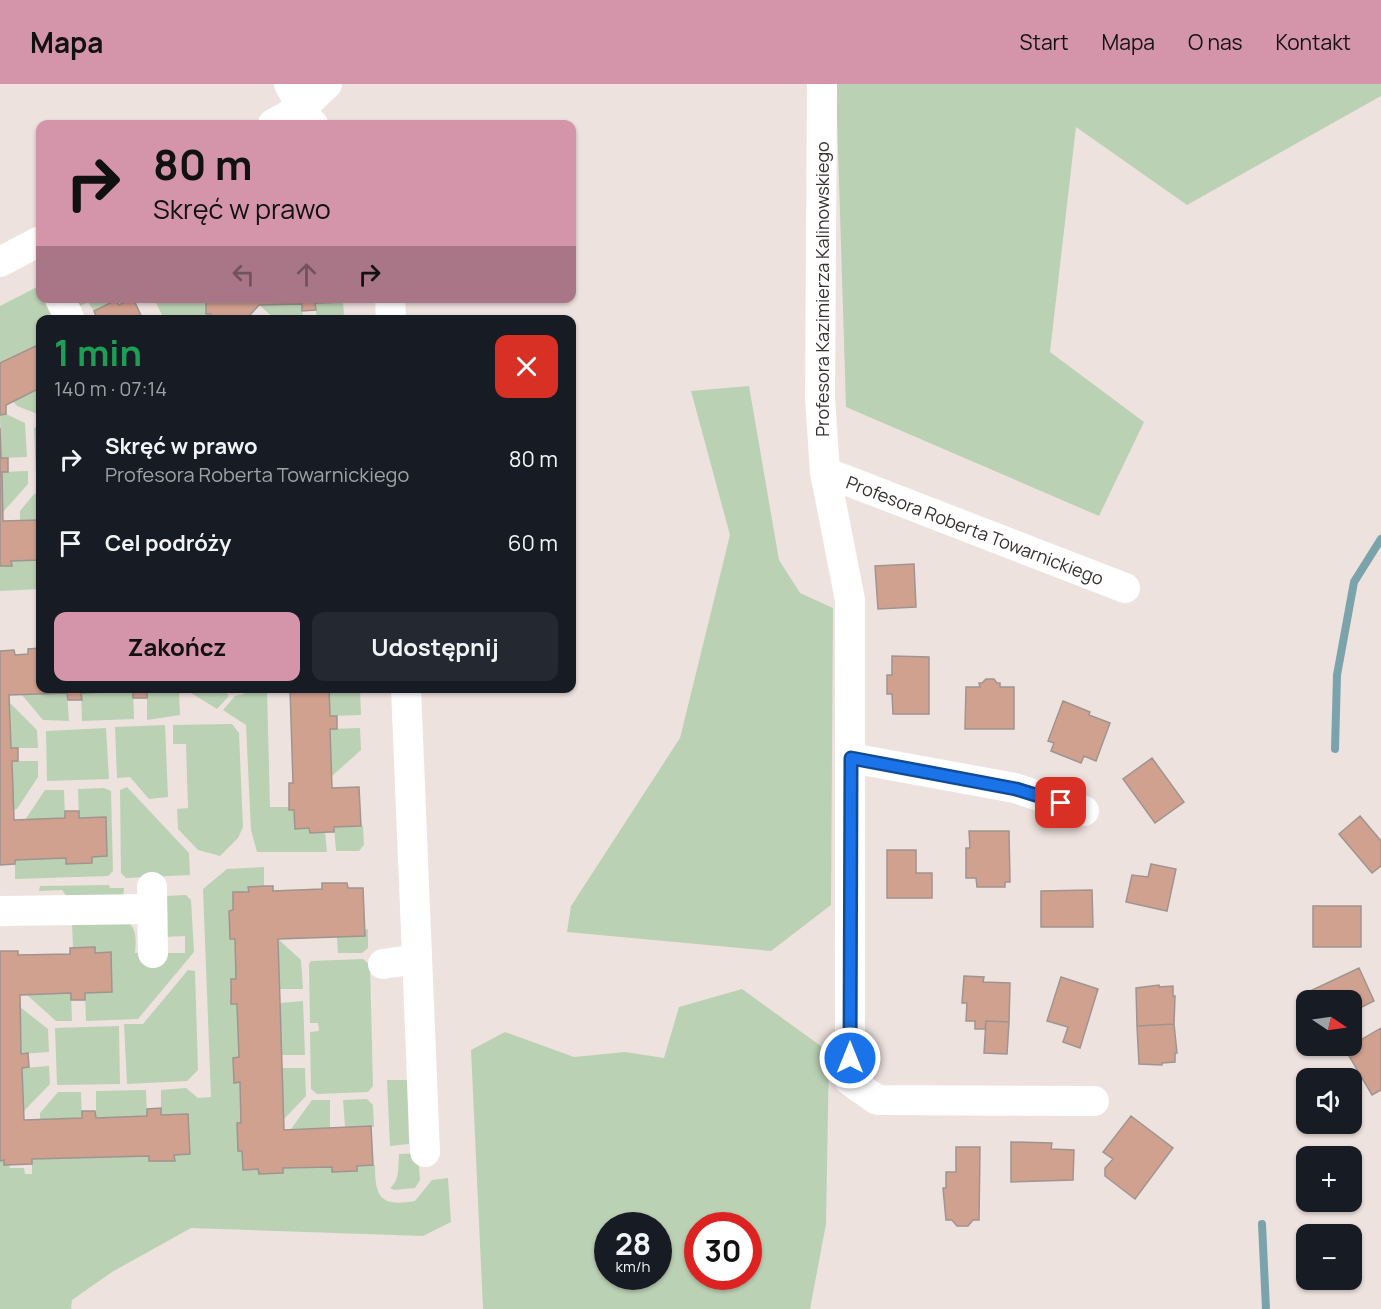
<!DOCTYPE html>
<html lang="pl">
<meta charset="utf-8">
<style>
body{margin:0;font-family:Manrope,sans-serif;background:#242831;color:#f1f3f6;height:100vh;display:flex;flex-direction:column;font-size:22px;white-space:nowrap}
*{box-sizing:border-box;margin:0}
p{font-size:20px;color:#9ea1a6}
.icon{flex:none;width:33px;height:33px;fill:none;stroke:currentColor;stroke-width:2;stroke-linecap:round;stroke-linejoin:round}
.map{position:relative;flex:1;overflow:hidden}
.panel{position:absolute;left:36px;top:231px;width:540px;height:378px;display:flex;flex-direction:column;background:#171b24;border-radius:12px;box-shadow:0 2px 4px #0004}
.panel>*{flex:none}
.guide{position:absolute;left:36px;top:36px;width:540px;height:183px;border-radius:12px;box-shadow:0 2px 4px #0004;background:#d494aa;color:#111;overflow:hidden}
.needle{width:39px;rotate:103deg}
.controls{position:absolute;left:1296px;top:906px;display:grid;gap:12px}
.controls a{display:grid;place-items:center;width:66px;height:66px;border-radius:12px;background:#171b24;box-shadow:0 2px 4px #0004;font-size:30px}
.speed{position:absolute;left:594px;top:1128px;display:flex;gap:12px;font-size:30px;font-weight:700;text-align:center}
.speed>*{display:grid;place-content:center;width:78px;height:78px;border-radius:50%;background:#171b24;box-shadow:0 2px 4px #0004;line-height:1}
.speed small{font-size:15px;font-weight:400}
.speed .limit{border:9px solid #d22;background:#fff;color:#111}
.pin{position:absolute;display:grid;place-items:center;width:51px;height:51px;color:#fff;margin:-26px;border-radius:12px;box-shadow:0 3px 9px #0006}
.me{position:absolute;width:66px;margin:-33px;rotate:0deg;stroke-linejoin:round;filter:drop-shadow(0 0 4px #0008)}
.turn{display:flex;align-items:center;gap:21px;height:126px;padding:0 18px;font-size:27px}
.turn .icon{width:78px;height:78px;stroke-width:2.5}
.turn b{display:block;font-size:42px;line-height:51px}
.lanes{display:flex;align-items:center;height:57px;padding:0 18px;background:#0003;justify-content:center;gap:30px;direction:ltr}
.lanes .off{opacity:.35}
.round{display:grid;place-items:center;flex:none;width:63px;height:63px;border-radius:12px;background:#242831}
.head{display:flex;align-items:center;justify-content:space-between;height:102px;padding:0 18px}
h1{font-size:36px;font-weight:700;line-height:45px;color:#1e9e55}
.button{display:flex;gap:12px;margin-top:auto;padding:12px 18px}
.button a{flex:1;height:69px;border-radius:12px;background:#d494aa;color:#111;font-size:24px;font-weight:700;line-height:69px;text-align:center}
.button a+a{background:#242831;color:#f1f3f6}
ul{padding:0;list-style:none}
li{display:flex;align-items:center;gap:18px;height:84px;padding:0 18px}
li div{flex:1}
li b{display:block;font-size:22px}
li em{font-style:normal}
header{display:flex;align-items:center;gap:36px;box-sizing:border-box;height:84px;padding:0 30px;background:#d494aa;color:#111}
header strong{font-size:28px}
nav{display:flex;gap:33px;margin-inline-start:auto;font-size:21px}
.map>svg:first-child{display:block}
.green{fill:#bbd1b4;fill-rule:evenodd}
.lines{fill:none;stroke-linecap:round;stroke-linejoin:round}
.stream{stroke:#7ba3ab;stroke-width:8}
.building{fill:#d1a190;stroke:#9f9490;stroke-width:1.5}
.minor{stroke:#fff;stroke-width:30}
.route-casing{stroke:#114b97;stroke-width:15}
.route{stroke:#1a73e8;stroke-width:10}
.labels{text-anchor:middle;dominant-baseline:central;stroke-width:5;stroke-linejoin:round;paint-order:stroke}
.street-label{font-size:18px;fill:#363230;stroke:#fff}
</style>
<header>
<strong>Mapa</strong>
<nav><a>Start</a><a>Mapa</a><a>O nas</a><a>Kontakt</a></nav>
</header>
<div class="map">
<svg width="1381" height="1225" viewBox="0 0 1381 1225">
<rect width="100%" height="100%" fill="#eee2de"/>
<path class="green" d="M836 0H1381V12L1187 121 1076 43 1050 268 1144 338 1099 432 846 323Z
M39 202 40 214 43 215 53 235 40 236V260L0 279V222Z
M115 214 116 216 94 227 88 218 80 222 77 215Z
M154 215H206V229L211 230V235H164Z
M343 218 344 232 341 235H317L315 219Z
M302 220 303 235H275L259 221Z
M749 302 779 476 800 509 833 524 831 821 771 867 567 848 571 822 680 654 730 451 691 307Z
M40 304V331L17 322 13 317Z
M6 330 25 339 27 373 1 374 0 331Z
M40 341V398L36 390 34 344Z
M28 387V400L3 428 2 388Z
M40 409V436L20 437V427L34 410Z
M40 476V505L0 507V482H11V477Z
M179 605 180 631 147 636V606Z
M191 605H223L229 612 217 625 191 609Z
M244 605H267L270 723H289L294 726 295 745 309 744 310 749 325 748 327 768H257L251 746 246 641 223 626 235 612 244 610Z
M329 605H360L361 631 330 632Z
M133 607 134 635 82 637 81 609Z
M67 609 69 637 43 636 22 611Z
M10 619 37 646 38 664H11Z
M232 640 239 649 243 743 238 754 220 772 198 766 178 745 177 725 188 724 186 660H173V641Z
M165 641 168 713 149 715 130 693 117 694 115 643Z
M106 644 109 695 47 697 46 647Z
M360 644 361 666 332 692 330 645Z
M12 677H38V693L17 725 13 726Z
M127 703 189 769 190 791 126 794 121 789 120 706Z
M104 704 111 707 113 787 108 792 15 795V776L107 772 106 733 79 734 78 705Z
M45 706H64L65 734 25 736Z
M363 742 364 761 359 767H336L334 743Z
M264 783V803H248L249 808H234L230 855H235L236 895 231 896V920H237L239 973 233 974 235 999 240 998 241 1039H237L238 1066 242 1067 243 1085H258L259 1090 283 1084 332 1083V1088L357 1087V1082L375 1081C375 1113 380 1123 415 1117L432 1096 448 1094 451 1138 423 1152 191 1144 112 1188 72 1216 71 1225H0V1077L4 1076V1081H9L10 1084H24L25 1090H32V1075L149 1072 150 1077H174V1071L190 1070 188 1031H161V1006L186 1004 198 1014 211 1013 203 805 227 785Z
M109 801 110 804H124L123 815 70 817 62 806 39 807 40 802Z
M186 811 191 816 194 868 138 935 86 937 85 909 110 868 95 869V863L73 864 72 839 128 838C137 845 136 857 135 869H185V852L165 853V812Z
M368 845V864L362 869H338L337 853Z
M278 855 301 876 303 905H279Z
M363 875 370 881 373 1002 368 1008 317 1010 311 1005 310 948 319 947 318 939H310L309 880 311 877Z
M188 886 195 887 198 986 187 997 127 1000 124 940H143Z
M742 905 829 968 826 1140 810 1225H483L471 966 505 948 574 973 625 968 664 974 679 923ZM608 1142H658V1192H608ZM698 1142H748V1192H698Z
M71 909 72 937H56L27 911Z
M303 917 305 971H282L280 919Z
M20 923 48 945 49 968 21 970Z
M119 942 120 1000 57 1001 55 944Z
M49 982 50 1000 24 1027 22 984Z
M282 984H305L306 1012 284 1035Z
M387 996H407L409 1060 390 1062Z
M146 1006 147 1032 96 1034V1007Z
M58 1008H81L82 1034 40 1035V1029Z
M367 1015 373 1021 374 1043H345L343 1016Z
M312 1016H330V1044L291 1045Z
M418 1069 420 1096 415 1104 394 1106 390 1104C400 1096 398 1083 399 1070Z"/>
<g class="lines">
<path class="stream" d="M1335 665 1337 591 1354 498 1381 455
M1262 1140 1266 1225"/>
</g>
<path class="building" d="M133 214 143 236H90L96 232 94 227 116 216 119 221Z
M206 214H343V218L315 219 316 226 302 227V220L259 221 250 231 251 236H211V230H206Z
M40 260V304L6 321V330L0 331V279Z
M0 344 1 374H8V388H2L3 437 40 436V476L11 477 12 482H0Z
M914 480 916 523 878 525 875 482Z
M40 564V604H174L147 606V614H133V607L81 609 82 616H68L67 609 9 611 11 664H18V677H12L14 736 65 734V727H79V734L106 733 107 772 92 773V779L66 780V774L15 776V780L0 781V567L14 566 15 571 28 570V565Z
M892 572 929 573V630H893L892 610H887V591H892Z
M986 595H994L997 599H1000V603H1014V645H965L966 603H980L979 599H982Z
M290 604H329L330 632H337V645H330L332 704 359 703 361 742 334 743V748H329L310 749 309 744 295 745 294 726H289V699H293Z
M1063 617 1090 628 1089 631 1110 639 1096 677 1084 672 1081 679 1051 667 1054 659 1048 657Z
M1152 674 1184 718 1155 739 1123 695Z
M1360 732 1381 757V782L1372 789 1339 750Z
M969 747H1009L1010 798H1005V803H977L976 794H966V764H970Z
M887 766H916V789H932V814H887Z
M1151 780 1176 785 1167 827 1126 818 1132 791 1148 793Z
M322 799H347L348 804H363L365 852 278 855 284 1046 371 1042 373 1081 357 1082V1087L332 1088V1083L283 1084V1089L259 1090 258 1085 243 1086 242 1067H238L237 1039H241L240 998 234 999 233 974 239 973 237 920H231V895H236L235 855H230L229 827 233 826V808H249L248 803 266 802H273V807L322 805Z
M1092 806 1093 843H1041V807Z
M1313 822H1361V863H1313Z
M95 863V869L111 868 112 908 85 909V916H71V909L20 911 21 970 28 969 29 983 22 984 24 1036 82 1034V1027H95L96 1034 147 1032V1025L161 1024V1031L188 1030 190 1070 174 1071 175 1077H149V1072L32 1075V1080L4 1081V1076L0 1077V867H18V871L70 870V864Z
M1359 884 1374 917 1352 928V916H1315L1310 907Z
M964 892 984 893 983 898 1010 899 1009 938 986 937 985 945H975V937H966L967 919H962Z
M1061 893 1098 905 1080 964 1063 958 1068 943 1047 937Z
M1159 901V903L1173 902V912H1175L1174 940 1137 942 1136 904Z
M986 937 1009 938 1007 970 984 969Z
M1174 940 1177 969H1175V978L1162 979V981L1139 980 1137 942Z
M1381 944V1006L1372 1011 1345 965Z
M1131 1032 1173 1064 1135 1115 1105 1092V1084L1113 1075 1103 1068Z
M1011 1058 1052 1059 1051 1065 1074 1066 1073 1096 1011 1098Z
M956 1063H980L979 1136H973L968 1142H957L952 1136H946L943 1104H946V1088H956Z"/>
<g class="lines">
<path class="minor" d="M289 0 307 34 313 40
M822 0 820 314 825 388 850 516V997L877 1016 1094 1017
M273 40 302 24 327 0
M0 178 40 157
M60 214 70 236
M390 214 391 236
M825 388 1125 504
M406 604 425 1068
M851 674 1015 704 1084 727
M152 803 153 869
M0 827 152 825
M383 880 417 875"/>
</g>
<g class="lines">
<defs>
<path id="route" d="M850 974 851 674 1016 705 1061 719"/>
</defs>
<use href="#route" class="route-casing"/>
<use href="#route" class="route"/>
</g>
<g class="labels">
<g class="street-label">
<text transform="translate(822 205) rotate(-90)">Profesora Kazimierza Kalinowskiego</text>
<text transform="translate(975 446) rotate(21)">Profesora Roberta Towarnickiego</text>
</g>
</g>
</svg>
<div class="controls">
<a><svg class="needle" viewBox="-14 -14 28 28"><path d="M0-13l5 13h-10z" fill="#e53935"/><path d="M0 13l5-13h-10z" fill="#9ea1a6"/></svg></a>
<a><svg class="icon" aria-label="sound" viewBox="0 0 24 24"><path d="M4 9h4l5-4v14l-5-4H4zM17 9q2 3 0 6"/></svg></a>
<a>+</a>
<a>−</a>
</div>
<div class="speed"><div>28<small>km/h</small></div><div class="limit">30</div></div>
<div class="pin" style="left:1061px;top:719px;background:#d93025"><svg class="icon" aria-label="arrive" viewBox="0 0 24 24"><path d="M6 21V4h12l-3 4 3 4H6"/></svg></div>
<svg class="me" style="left:850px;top:974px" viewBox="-20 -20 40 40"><circle r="17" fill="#1a73e8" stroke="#fff" stroke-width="3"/><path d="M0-11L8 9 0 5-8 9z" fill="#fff"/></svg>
<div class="guide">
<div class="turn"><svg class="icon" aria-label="right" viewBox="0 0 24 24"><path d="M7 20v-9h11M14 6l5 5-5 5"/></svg><div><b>80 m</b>Skręć w prawo</div></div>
<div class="lanes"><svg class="icon off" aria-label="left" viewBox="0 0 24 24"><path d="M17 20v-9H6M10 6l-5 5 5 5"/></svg><svg class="icon off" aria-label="ahead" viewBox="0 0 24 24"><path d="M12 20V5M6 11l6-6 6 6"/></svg><svg class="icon" aria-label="right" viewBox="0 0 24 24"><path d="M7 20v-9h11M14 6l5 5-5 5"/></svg></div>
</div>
<section class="panel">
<div class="head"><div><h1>1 min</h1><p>140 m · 07:14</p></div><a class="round" style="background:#d93025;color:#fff"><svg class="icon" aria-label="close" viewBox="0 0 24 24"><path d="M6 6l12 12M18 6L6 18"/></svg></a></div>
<ul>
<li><svg class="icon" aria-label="right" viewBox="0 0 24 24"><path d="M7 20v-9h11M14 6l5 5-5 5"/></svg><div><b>Skręć w prawo</b><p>Profesora Roberta Towarnickiego</p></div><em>80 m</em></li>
<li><svg class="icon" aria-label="arrive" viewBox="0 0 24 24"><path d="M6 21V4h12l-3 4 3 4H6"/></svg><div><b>Cel podróży</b></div><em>60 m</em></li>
</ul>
<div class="button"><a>Zakończ</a><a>Udostępnij</a></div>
</section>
</div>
